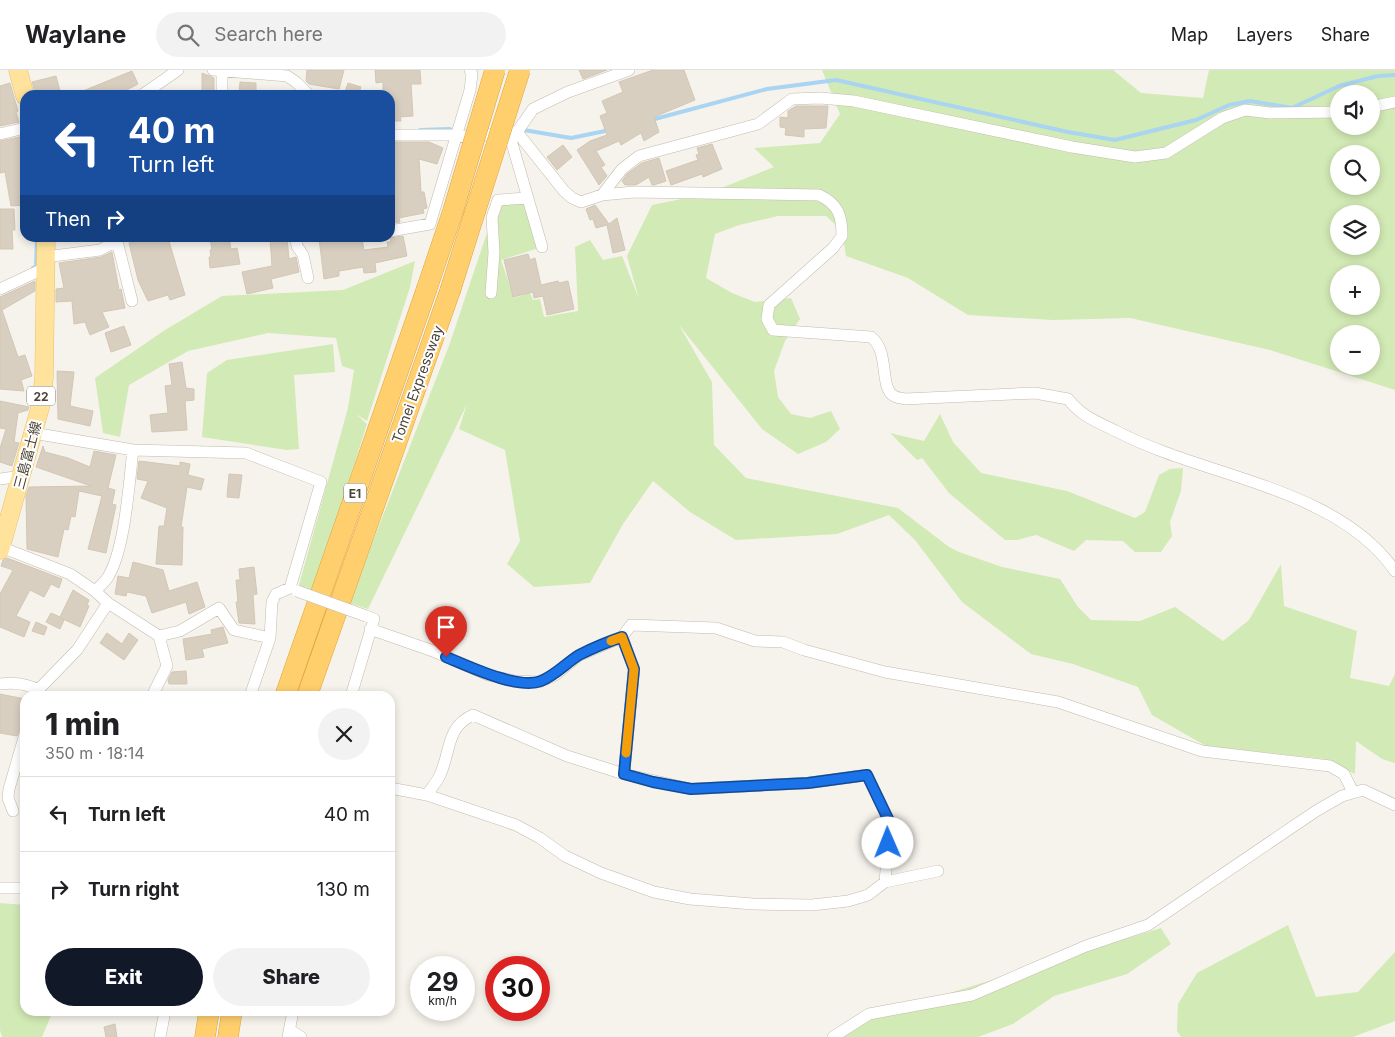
<!DOCTYPE html>
<meta charset="utf-8">
<style>
body{margin:0;font-family:Inter,"Noto Sans JP",sans-serif;background:#f2f2f2;color:#202124;height:100vh;display:flex;flex-direction:column;font-size:19px;white-space:nowrap}
*{box-sizing:border-box;margin:0}
p{font-size:16px;color:#757577}
.icon{flex:none;width:28px;height:28px;fill:none;stroke:currentColor;stroke-width:2;stroke-linecap:round;stroke-linejoin:round}
.map{position:relative;flex:1;overflow:hidden}
.side{position:absolute;left:20px;top:621px;width:375px;height:325px;display:flex;flex-direction:column;background:#fff;border-radius:15px;box-shadow:0 2px 8px #0003}
.side>*{flex:none}
.banner{position:absolute;left:20px;top:20px;width:375px;height:152px;border-radius:15px;box-shadow:0 2px 8px #0003;background:#1a4fa0;color:#fff;overflow:hidden}
.fabs{position:absolute;left:1330px;top:15px;display:grid;gap:10px}
.fabs a{display:grid;place-items:center;width:50px;height:50px;border-radius:50%;background:#fff;box-shadow:0 2px 8px #0003;font-size:25px}
.speed{position:absolute;left:410px;top:886px;display:flex;gap:10px;font-size:25px;font-weight:700;text-align:center}
.speed>*{display:grid;place-content:center;width:65px;height:65px;border-radius:50%;background:#fff;box-shadow:0 2px 8px #0003;line-height:1}
.speed small{font-size:12px;font-weight:400}
.speed .limit{border:8px solid #d22;background:#fff;color:#111}
.pin{position:absolute;display:grid;place-items:center;width:42px;height:42px;color:#fff;margin:-51px -21px;border-radius:50% 50% 50% 0;rotate:-45deg;box-shadow:0 0 5px #0007}
.pin .icon{rotate:45deg}
.me{position:absolute;width:55px;margin:-28px;rotate:359deg;stroke-linejoin:round;filter:drop-shadow(0 0 4px #0008)}
.turn{display:flex;align-items:center;gap:18px;height:105px;padding:0 25px;font-size:22px}
.turn .icon{width:65px;height:65px;stroke-width:2.5}
.turn b{display:block;font-size:35px;line-height:42px}
.then{display:flex;align-items:center;height:48px;padding:0 25px;background:#0003;gap:10px;font-size:19px}
.round{display:grid;place-items:center;flex:none;width:52px;height:52px;border-radius:26px;background:#f2f2f2}
.overview{display:flex;align-items:center;justify-content:space-between;height:85px;padding:0 25px}
h1{font-size:30px;font-weight:800;line-height:38px}
.action{display:flex;gap:10px;margin-top:auto;padding:10px 25px}
.action a{flex:1;height:58px;border-radius:30px;background:#111827;color:#fff;font-size:20px;font-weight:800;line-height:58px;text-align:center}
.action a+a{background:#f2f2f2;color:#202124}
ul{padding:0;list-style:none}
li{display:flex;align-items:center;gap:15px;height:75px;padding:0 25px;border-top:1px solid #e0e0e0}
li div{flex:1}
li b{display:block;font-size:19px}
li em{font-style:normal}
header{display:flex;align-items:center;gap:30px;box-sizing:border-box;height:70px;padding:0 25px;background:#fff;border-bottom:1px solid #e0e0e0}
header strong{font-size:24px}
nav{display:flex;gap:28px;margin-inline-start:auto;font-size:18px}
.search{width:350px;height:45px;background:#f2f2f2;display:flex;align-items:center;gap:12px;box-sizing:border-box;padding:0 18px;border-radius:28px;color:#757577;font-size:19px}
.map>svg:first-child{display:block}
.green{fill:#d2eab5;fill-rule:evenodd}
.lines{fill:none;stroke-linecap:round;stroke-linejoin:round}
.stream{stroke:#a9d4f2;stroke-width:4}
.building{fill:#d8cfc1;stroke:#d3c7b4}
.minor-casing{stroke:#c2bbae;stroke-width:12}
.primary-casing{stroke:#e6c16a;stroke-width:19}
.motorway-casing{stroke:#e0a43c;stroke-width:21}
.minor{stroke:#fff;stroke-width:11}
.primary{stroke:#ffe39c;stroke-width:18}
.motorway{stroke:#ffcf6e;stroke-width:20}
.minor-bridge-casing{stroke:#c2bbae;stroke-width:12;stroke-linecap:butt}
.motorway-bridge-casing{stroke:#e0a43c;stroke-width:21;stroke-linecap:butt}
.minor-bridge{stroke:#fff;stroke-width:11}
.motorway-bridge{stroke:#ffcf6e;stroke-width:20}
.route-casing{stroke:#114b97;stroke-width:12}
.route{stroke:#1a73e8;stroke-width:9}
.slow{stroke:#f59e0b;stroke-width:9}
.labels{text-anchor:middle;dominant-baseline:central;stroke-width:4;stroke-linejoin:round;paint-order:stroke}
.shield{fill:#fff;stroke:#817c74;stroke-width:1}
.shield-label{font-size:12px;font-weight:bold;fill:#4b4439}
.street-label{font-size:14px;fill:#4b4439;stroke:#fff}
</style>
<header>
<strong>Waylane</strong>
<div class="search"><svg class="icon" aria-label="search" viewBox="0 0 24 24"><circle cx="10" cy="10" r="6"/><path d="M15 15l6 6"/></svg>Search here</div>
<nav><a>Map</a><a>Layers</a><a>Share</a></nav>
</header>
<div class="map">
<svg width="1395" height="967" viewBox="0 0 1395 967">
<rect width="100%" height="100%" fill="#f6f3ec"/>
<path class="green" d="M822 0H1113L1141 23 1203 28 1209 0H1395V320L1270 280 1130 248 1053 250 968 245 908 208 846 186 842 161 826 146H778L739 155 715 164 706 208 732 223 755 232 791 228 800 249 785 271 774 301 778 327 791 344 810 348 831 341 840 359 826 372 798 384 762 359 679 255 712 312 714 375 746 408 898 438 949 477 959 482 1002 497 1060 509 1078 537 1091 550 1140 551 1175 537 1223 571 1249 550 1281 494 1284 536 1357 561 1350 608 1389 616 1395 604V693L1382 689 1356 671 1355 704 1325 689 1206 676 1152 645 1138 617 1073 594 1031 584 962 532 915 470 889 445 837 464 736 470 690 442 653 411 623 454 590 513 534 517 507 494 520 471 505 380 459 359 467 334 368 539 349 533 450 273 498 130 529 132 542 177 501 190 514 228 530 223 533 230 540 229 544 247 578 241 575 177 590 170 603 190 622 186 639 229 627 186 652 135 706 124 774 97 754 78 820 73 840 44ZM1339 24H1371V56H1339ZM1339 84H1371V116H1339ZM1339 144H1371V176H1339ZM1339 204H1371V236H1339ZM1339 264H1371V296H1339Z
M415 191 410 217 367 351 356 344 367 354 314 522 299 515 348 338 354 300 342 296 336 268 268 263 188 281 129 315 120 367 103 363 95 308 165 260 222 226 343 220Z
M333 274 335 302 294 305 299 379 287 380 202 367 207 303 227 290Z
M940 344 953 372 981 403 1067 421 1135 448 1145 442 1159 405 1170 399 1183 398 1181 421 1170 452 1172 466 1161 482H1135L1123 471 1086 470 1074 481 1036 465 1017 470H1005L949 423 922 388 917 390 890 363 924 371Z
M0 833 25 835V941H53L42 967H2L0 960Z
M1288 855 1316 927 1358 922 1395 882V951L1353 967H1181L1177 961 1178 934 1197 903Z
M1161 858 1171 874 1127 904 1054 926 1013 954 978 967H843L851 960 881 944Z"/>
<g class="lines">
<path class="stream" d="M651 50 767 19 836 10 1068 62 1115 70 1196 50 1229 35 1250 31 1292 38 1339 16 1378 6 1395 5
M420 60 450 59
M524 60 571 68 610 60
M33 198 36 197 37 168"/>
</g>
<path class="building" d="M307 0H344L339 19 309 14 306 11Z
M375 0H420L421 14H411L413 46 400 47 401 51H390V25H383V12L376 13Z
M579 0H607L583 9Z
M653 0H684L695 30 654 47 659 62 644 71 641 63 621 75 619 71 596 81 605 95 601 97 607 106 599 115 577 80 590 71 607 65 600 46 607 43 602 31 623 22 619 12Z
M132 1 138 14 117 25H73Z
M202 3 214 8V25H202Z
M56 6 60 21 36 25 32 12Z
M240 12 256 13V25H239Z
M10 13 18 41 16 42 19 52 0 56V16Z
M348 13 361 17 358 25H344Z
M796 36H828L826 58 804 59V67L785 65 786 58 780 57V47L788 48V41Z
M24 66 25 135 11 136 5 102 0 103V71Z
M394 72H429L443 78 437 94 419 89 421 122H424L427 138 423 139 424 143 399 148 400 152 390 153V126H392L391 108H395Z
M712 74 722 99 703 107 702 104 671 115 666 101 698 90 696 85 699 84 697 78Z
M563 75 572 87 557 100 547 87Z
M659 88 666 111 654 115H652L649 107 636 115H625L622 111 627 104 642 93Z
M595 135 609 154 617 148 625 180 613 183 607 155 596 158 593 149 590 150 586 139Z
M0 139H14L15 160H12L13 179H0Z
M403 166 407 186 375 193 376 202 364 203 363 197 339 201V206L324 209 319 168H346V171L362 169 364 180 388 177 387 172H391L390 168Z
M150 168H168L185 225 170 230 168 225 148 231 138 210 129 173Z
M210 168H229L231 179 237 178 240 194 210 198 209 187H211L210 180H212Z
M270 168H287L289 189 296 187 299 202 271 209 273 218 247 224 242 202 272 196Z
M112 182 119 220 121 219 125 238 102 242 109 257 90 265 85 252 74 254 72 231 56 232V219L64 218 59 193 101 187Z
M528 184 530 190 535 188 541 215 558 211 559 213 568 211 574 239 547 245 543 226 534 228 533 222 513 227 504 190Z
M35 211V221L2 240 18 287 25 285 32 306 21 310 24 321 0 319V227Z
M124 256 131 275 111 282 105 263Z
M182 292 186 318 194 319V330L185 331 187 360 152 362 150 345 168 343 165 316 172 315 169 294Z
M57 301 74 302 70 336 93 341 90 356 58 349Z
M0 331 29 337 28 340 18 343 14 372 19 373 12 396 0 392V378L6 359 0 358Z
M43 376 45 382 68 388 90 397 94 381 116 385 108 418 115 420 112 434 116 435 106 483 88 479 102 426 79 421 75 447 71 446 68 460 64 459 58 487 27 479 26 426 29 417 91 416 36 397Z
M139 391 180 396V392L190 394 188 405 204 409 201 420 187 417 181 457H183L182 495 156 494 159 456H164L167 438 141 428 148 411 137 409Z
M229 404 242 405 239 428 227 427Z
M7 488 62 509 59 518 51 514 44 527 30 520 16 546 30 552 24 567 0 557V524L13 500 1 496 3 490Z
M133 492 163 500 169 521 197 512 205 537 189 544 186 532 152 543 146 526 127 522 126 526 115 524 118 506 129 508Z
M254 497 257 524 253 525 255 554 239 553 236 532H238L236 510H240L239 499Z
M73 520 89 530 87 535 89 536 80 557 61 548 64 550 60 559 46 552 51 543 60 547Z
M36 552 47 557 44 565 32 561Z
M223 557 228 573 202 579 204 587 186 590 183 569 212 564 211 560Z
M107 563 122 574 129 563 138 570 124 590 100 573Z
M186 601 187 614H169L168 610 172 602Z
M0 624 25 629V644L23 643 20 658 17 666 0 663Z
M115 954 117 967H106L104 957Z"/>
<g class="lines">
<defs>
<path id="minor" d="M213 0 287 6 296 12 309 25
M142 25 178 0
M222 25V2
M1371 37 1395 32
M517 62 564 121 572 128 581 132 602 125 634 122 819 125C838 134 842 145 842 166L833 178 769 235 767 249 773 260 871 267C890 281 879 318 894 326 897 328 902 328 905 329L1035 323 1068 329C1082 347 1098 352 1118 362 1204 407 1337 417 1395 501
M509 63 542 177
M0 64 25 58
M390 65H456L466 67 517 62 533 39 568 22 629 0
M602 125 622 99 639 86 758 54 792 29 820 28 854 31 1072 77 1135 87 1166 83 1222 48 1245 40 1270 43 1339 42
M390 161 430 154 470 20 472 4 470 0
M296 168 297 176 303 185 308 208
M117 171 132 231
M45 187 100 180 117 171V168
M0 219 45 198
M491 223 494 183 492 147 498 130 528 128
M33 363 133 380 246 383 321 412 290 518 276 524 272 532 270 568 250 626
M0 409 21 406
M1 477 70 504 95 521 108 533 159 566 180 561 219 538 234 560 270 568
M95 521C99 517 105 512 108 507 125 479 129 414 133 380
M370 559 433 581 488 605 515 611 539 612 555 605 578 586 622 567 631 555 716 558 755 571 783 572 804 580 885 602 1058 632 1202 681 1330 696 1344 704 1353 722
M622 567 634 599 624 704
M0 614C14 612 26 613 38 620V626
M38 620 77 580 108 533
M152 626 167 596 159 566
M351 626 374 549 366 546
M390 718 427 725 516 755 540 768 565 786 601 803 654 822 690 829 753 834 812 835 848 831 868 825 885 812 938 801
M427 725C431 718 437 712 440 705 451 681 446 657 473 645L567 686 624 704 691 719 808 713 867 705 890 753 885 812
M13 741 8 728 9 719 25 664
M0 818H25
M290 960 301 967
M160 967 165 941
M288 967 293 941
M833 967 869 944 972 925 1086 876 1148 855 1316 741 1342 726 1363 720 1395 735"/>
<path id="primary" d="M18 0 25 26
M0 480 40 338 44 308 46 168"/>
<path id="motorway" d="M285 626C331 490 380 356 426 221
M307 626 450 221
M205 967 209 941
M228 967 232 941"/>
</defs>
<use href="#minor" class="minor-casing"/>
<use href="#primary" class="primary-casing"/>
<use href="#motorway" class="motorway-casing"/>
<use href="#minor" class="minor"/>
<use href="#primary" class="primary"/>
<use href="#motorway" class="motorway"/>
<defs>
<path id="minor-bridge" d="M297 521 366 546"/>
<path id="motorway-bridge" d="M426 221 453 141 495 0
M450 221 520 0"/>
</defs>
<use href="#minor-bridge" class="minor-bridge-casing"/>
<use href="#motorway-bridge" class="motorway-bridge-casing"/>
<use href="#minor-bridge" class="minor-bridge"/>
<use href="#motorway-bridge" class="motorway-bridge"/>
</g>
<g class="lines">
<defs>
<path id="route" d="M446 587C468 596 518 620 541 611 556 605 566 593 579 585 593 578 607 572 622 567L634 599 624 704 653 712 691 719 808 713 867 705 890 753 888 773"/>
</defs>
<use href="#route" class="route-casing"/>
<use href="#route" class="route"/>
<path class="slow" d="M611 571 622 567 634 599 626 683"/>
</g>
<g class="labels">
<g class="shield">
<rect x="27" y="316.5" width="28" height="19" rx="4"/>
<rect x="344" y="413.5" width="22" height="19" rx="4"/>
</g>
<g class="shield-label">
<text x="41" y="326">22</text>
<text x="355" y="423">E1</text>
</g>
<g class="street-label">
<text transform="translate(417 314) rotate(-70)">Tomei Expressway</text>
<text transform="translate(27 385) rotate(-75)">三島富士線</text>
</g>
</g>
</svg>
<div class="fabs">
<a><svg class="icon" aria-label="sound" viewBox="0 0 24 24"><path d="M4 9h4l5-4v14l-5-4H4zM17 9q2 3 0 6"/></svg></a>
<a><svg class="icon" aria-label="search" viewBox="0 0 24 24"><circle cx="10" cy="10" r="6"/><path d="M15 15l6 6"/></svg></a>
<a><svg class="icon" aria-label="layers" viewBox="0 0 24 24"><path d="M12 4l9 5-9 5-9-5zM3 14l9 5 9-5"/></svg></a>
<a>+</a>
<a>−</a>
</div>
<div class="speed"><div>29<small>km/h</small></div><div class="limit">30</div></div>
<div class="pin" style="left:446px;top:587px;background:#d93025"><svg class="icon" aria-label="arrive" viewBox="0 0 24 24"><path d="M6 21V4h12l-3 4 3 4H6"/></svg></div>
<svg class="me" style="left:888px;top:773px" viewBox="-20 -20 40 40"><circle r="19" fill="#fff"/><path d="M0-13L10 11 0 6-10 11z" fill="#1a73e8"/></svg>
<div class="banner">
<div class="turn"><svg class="icon" aria-label="left" viewBox="0 0 24 24"><path d="M17 20v-9H6M10 6l-5 5 5 5"/></svg><div><b>40 m</b>Turn left</div></div>
<div class="then">Then<svg class="icon" aria-label="right" viewBox="0 0 24 24"><path d="M7 20v-9h11M14 6l5 5-5 5"/></svg></div>
</div>
<section class="side">
<div class="overview"><div><h1>1 min</h1><p>350 m · 18:14</p></div><a class="round"><svg class="icon" aria-label="close" viewBox="0 0 24 24"><path d="M6 6l12 12M18 6L6 18"/></svg></a></div>
<ul>
<li><svg class="icon" aria-label="left" viewBox="0 0 24 24"><path d="M17 20v-9H6M10 6l-5 5 5 5"/></svg><div><b>Turn left</b></div><em>40 m</em></li>
<li><svg class="icon" aria-label="right" viewBox="0 0 24 24"><path d="M7 20v-9h11M14 6l5 5-5 5"/></svg><div><b>Turn right</b></div><em>130 m</em></li>
</ul>
<div class="action"><a>Exit</a><a>Share</a></div>
</section>
</div>
